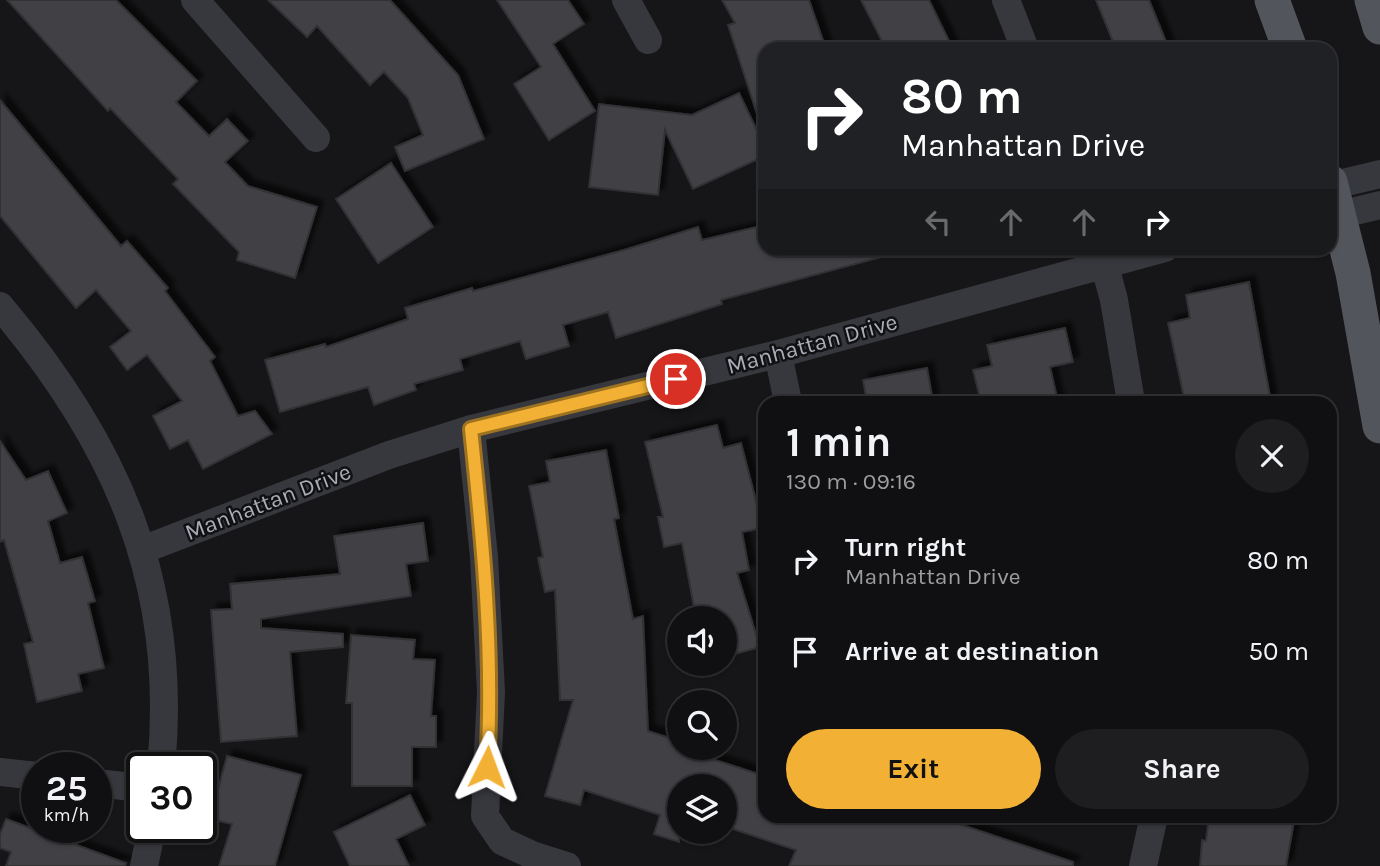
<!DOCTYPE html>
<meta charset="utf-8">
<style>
body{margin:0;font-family:Karla,sans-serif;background:#1e1e20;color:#f1f3f6;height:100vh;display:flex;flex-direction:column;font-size:26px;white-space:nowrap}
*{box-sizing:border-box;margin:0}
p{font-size:23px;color:#9c9d9f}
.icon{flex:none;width:38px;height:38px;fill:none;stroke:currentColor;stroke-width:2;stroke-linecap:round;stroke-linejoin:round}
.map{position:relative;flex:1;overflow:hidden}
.details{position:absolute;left:758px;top:396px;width:579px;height:427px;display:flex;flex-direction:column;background:#101012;border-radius:21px;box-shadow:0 2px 5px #0004,0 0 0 2px #303032}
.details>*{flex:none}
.banner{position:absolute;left:758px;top:42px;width:579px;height:214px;border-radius:21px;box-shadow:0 2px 5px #0004,0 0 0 2px #303032;background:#202124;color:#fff;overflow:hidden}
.tools{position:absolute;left:667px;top:606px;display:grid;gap:14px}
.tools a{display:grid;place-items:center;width:70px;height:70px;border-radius:50%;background:#101012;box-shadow:0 2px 5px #0004,0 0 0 2px #303032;font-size:35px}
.speed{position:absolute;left:21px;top:752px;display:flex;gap:14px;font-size:35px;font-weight:700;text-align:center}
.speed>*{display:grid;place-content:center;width:91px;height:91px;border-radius:50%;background:#101012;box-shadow:0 2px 5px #0004,0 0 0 2px #303032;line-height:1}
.speed small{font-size:18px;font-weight:400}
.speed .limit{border:4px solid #111;border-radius:10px;background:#fff;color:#111}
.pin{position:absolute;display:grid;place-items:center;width:60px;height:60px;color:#fff;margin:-30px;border:4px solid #fff;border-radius:50%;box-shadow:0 2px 7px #0007}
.me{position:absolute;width:77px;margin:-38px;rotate:3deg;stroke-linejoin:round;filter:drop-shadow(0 0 5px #0008)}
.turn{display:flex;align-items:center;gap:24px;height:147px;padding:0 28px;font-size:32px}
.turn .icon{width:91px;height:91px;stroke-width:2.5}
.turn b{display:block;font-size:49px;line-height:60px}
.lanes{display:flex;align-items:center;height:66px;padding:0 28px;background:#0003;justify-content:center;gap:35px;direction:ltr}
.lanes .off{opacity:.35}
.round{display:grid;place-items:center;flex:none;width:74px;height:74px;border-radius:37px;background:#1e1e20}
.head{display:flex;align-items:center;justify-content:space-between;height:119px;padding:0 28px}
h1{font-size:42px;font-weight:700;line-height:52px}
.action{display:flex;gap:14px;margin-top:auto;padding:14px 28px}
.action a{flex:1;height:80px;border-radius:42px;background:#f2b134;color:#111;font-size:28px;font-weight:700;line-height:80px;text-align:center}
.action a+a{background:#1e1e20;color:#f1f3f6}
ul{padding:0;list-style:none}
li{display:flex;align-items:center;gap:21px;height:91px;padding:0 28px}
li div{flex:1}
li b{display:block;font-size:26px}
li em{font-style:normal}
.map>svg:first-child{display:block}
.building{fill:#404145;stroke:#303034;stroke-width:2;filter:url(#shadow)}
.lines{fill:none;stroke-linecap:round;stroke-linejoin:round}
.minor{stroke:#37383d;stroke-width:28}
.major{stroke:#53555c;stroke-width:35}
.route-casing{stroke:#9d7322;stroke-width:18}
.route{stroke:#f2b134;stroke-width:12}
.labels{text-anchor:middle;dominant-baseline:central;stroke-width:5;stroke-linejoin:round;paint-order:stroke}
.street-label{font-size:23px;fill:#a8adb8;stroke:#111113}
</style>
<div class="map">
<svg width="1380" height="866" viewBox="0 0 1380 866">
<defs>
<filter id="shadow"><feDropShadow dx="6" dy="-6" stdDeviation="2" flood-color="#0009"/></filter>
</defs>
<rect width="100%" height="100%" fill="#161618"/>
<path class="building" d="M7 0H116L197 81 176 102 209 136 227 119 248 141 225 162 248 186 317 207 295 278 237 260 239 252 173 184 178 179 110 108 108 111Z
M268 0H390L458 75 484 139 405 171 395 147 423 135 408 98 384 72 370 85 317 26 307 37Z
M497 0H568L584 24 553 44 595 111 549 140 514 84 541 67Z
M722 0H809L826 49H765V123H760L728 25 735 23Z
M861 0H929L953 49H886Z
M1096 0H1149L1169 49H1116Z
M739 93 765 147V156L693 189 665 130 658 195 589 187 599 104 692 115Z
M0 100 121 246 127 241 168 288 165 291 215 357 210 361 238 416 255 411 272 434 203 469 188 440 170 449 153 416 182 401 147 355 127 370 110 347 131 331 96 290 76 308 0 216Z
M391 163 433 227 378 263 336 199Z
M765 225V248H888L889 255 721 300 722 304 616 338 608 312 563 325 569 346 526 359 520 341 460 359 463 370 414 384 416 390 374 405 368 387 280 412 265 360 325 344 326 347 408 319 405 308 472 288 473 291 624 250 698 227 702 240Z
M1249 282 1271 402H1185L1168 323 1190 318 1186 295Z
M1065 328 1073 362 1050 367 1058 402H981L973 370 992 366 987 345Z
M927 368 933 402H867L863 380Z
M717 425 723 448 741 443 763 528 742 532 749 570 737 573 760 647 724 657V618H696L682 543 664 547 658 517H663L645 442Z
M0 441 26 480 48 471 67 513 48 521 60 563 82 557 95 601 88 603 104 668 78 674 82 691 37 702 24 644 33 642 4 540 0 542Z
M606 450 619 518 614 519 633 619 643 616 648 731 679 741V747H698L714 752 712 759 765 776V816H948L947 820 1073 862V866H789L796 850 724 826V786H679V842L654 834 660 815 584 790 580 805 545 796 573 700H560L555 590 545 592 538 558 543 557 529 486 550 482 546 461Z
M423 523 428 561 406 564 411 596 261 619V628L343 634V647L290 652 297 736 221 742 211 610 232 609 230 584 340 574 334 536Z
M351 635 415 640 413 659 435 660 431 716H436V747H412V786H352V703H346Z
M227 756 301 775 275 866H219L232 824 210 819Z
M410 795 425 825 396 839 409 866H350L334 832Z
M1209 816H1295L1286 866H1200L1202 840 1206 841Z
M6 819 126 863 125 866H6L11 852 0 848V834Z"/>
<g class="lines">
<path class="minor" d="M195 0 316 138
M626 0 648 40
M1006 0 1025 49
M1330 186 1380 174
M1330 217 1380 205
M1100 248 1114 300 1131 402
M0 306C117 444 179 585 161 768
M778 354 788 402
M471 429 484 557 491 692 485 816 502 841 532 855 567 866
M142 550 389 455 471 429 778 354 1165 248
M0 772 37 776
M96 783 142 788
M144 866 152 828
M1143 866 1154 816"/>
<path class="major" d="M1272 0 1290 49
M1372 0 1380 27
M1330 182 1353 273 1380 426"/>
</g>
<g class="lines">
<defs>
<path id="route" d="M487 767C494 654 483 542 471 429L676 379"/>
</defs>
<use href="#route" class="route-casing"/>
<use href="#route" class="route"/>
</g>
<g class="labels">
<g class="street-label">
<text transform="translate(812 344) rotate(-15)">Manhattan Drive</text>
<text transform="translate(268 502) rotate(-21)">Manhattan Drive</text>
</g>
</g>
</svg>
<div class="tools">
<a><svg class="icon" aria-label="sound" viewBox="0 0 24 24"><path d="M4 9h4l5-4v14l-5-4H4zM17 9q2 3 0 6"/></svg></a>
<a><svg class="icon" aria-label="search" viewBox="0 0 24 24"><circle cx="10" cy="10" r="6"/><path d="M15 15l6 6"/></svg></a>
<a><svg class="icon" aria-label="layers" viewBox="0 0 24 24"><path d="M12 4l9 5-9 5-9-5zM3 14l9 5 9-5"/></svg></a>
</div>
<div class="speed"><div>25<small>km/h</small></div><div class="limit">30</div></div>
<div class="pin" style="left:676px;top:379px;background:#d93025"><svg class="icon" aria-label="arrive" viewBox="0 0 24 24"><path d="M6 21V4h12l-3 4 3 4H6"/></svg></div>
<svg class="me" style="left:487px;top:767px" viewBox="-20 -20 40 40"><path d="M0-17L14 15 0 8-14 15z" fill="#f2b134" stroke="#fff" stroke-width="4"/></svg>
<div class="banner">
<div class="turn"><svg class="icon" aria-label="right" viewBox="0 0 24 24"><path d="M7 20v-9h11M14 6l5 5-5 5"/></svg><div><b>80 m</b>Manhattan Drive</div></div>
<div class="lanes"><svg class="icon off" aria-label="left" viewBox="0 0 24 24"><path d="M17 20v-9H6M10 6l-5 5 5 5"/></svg><svg class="icon off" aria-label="ahead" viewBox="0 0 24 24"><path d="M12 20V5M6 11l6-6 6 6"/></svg><svg class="icon off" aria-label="ahead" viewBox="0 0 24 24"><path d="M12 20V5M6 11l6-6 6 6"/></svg><svg class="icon" aria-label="right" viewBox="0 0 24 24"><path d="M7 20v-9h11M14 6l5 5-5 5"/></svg></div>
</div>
<section class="details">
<div class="head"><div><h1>1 min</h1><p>130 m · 09:16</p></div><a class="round"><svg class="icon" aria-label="close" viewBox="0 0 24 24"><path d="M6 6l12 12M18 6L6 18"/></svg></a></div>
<ul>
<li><svg class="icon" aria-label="right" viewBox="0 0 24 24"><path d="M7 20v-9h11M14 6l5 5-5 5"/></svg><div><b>Turn right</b><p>Manhattan Drive</p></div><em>80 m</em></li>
<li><svg class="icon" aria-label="arrive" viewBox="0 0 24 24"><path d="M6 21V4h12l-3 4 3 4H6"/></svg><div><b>Arrive at destination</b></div><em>50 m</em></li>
</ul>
<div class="action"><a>Exit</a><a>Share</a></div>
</section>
</div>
